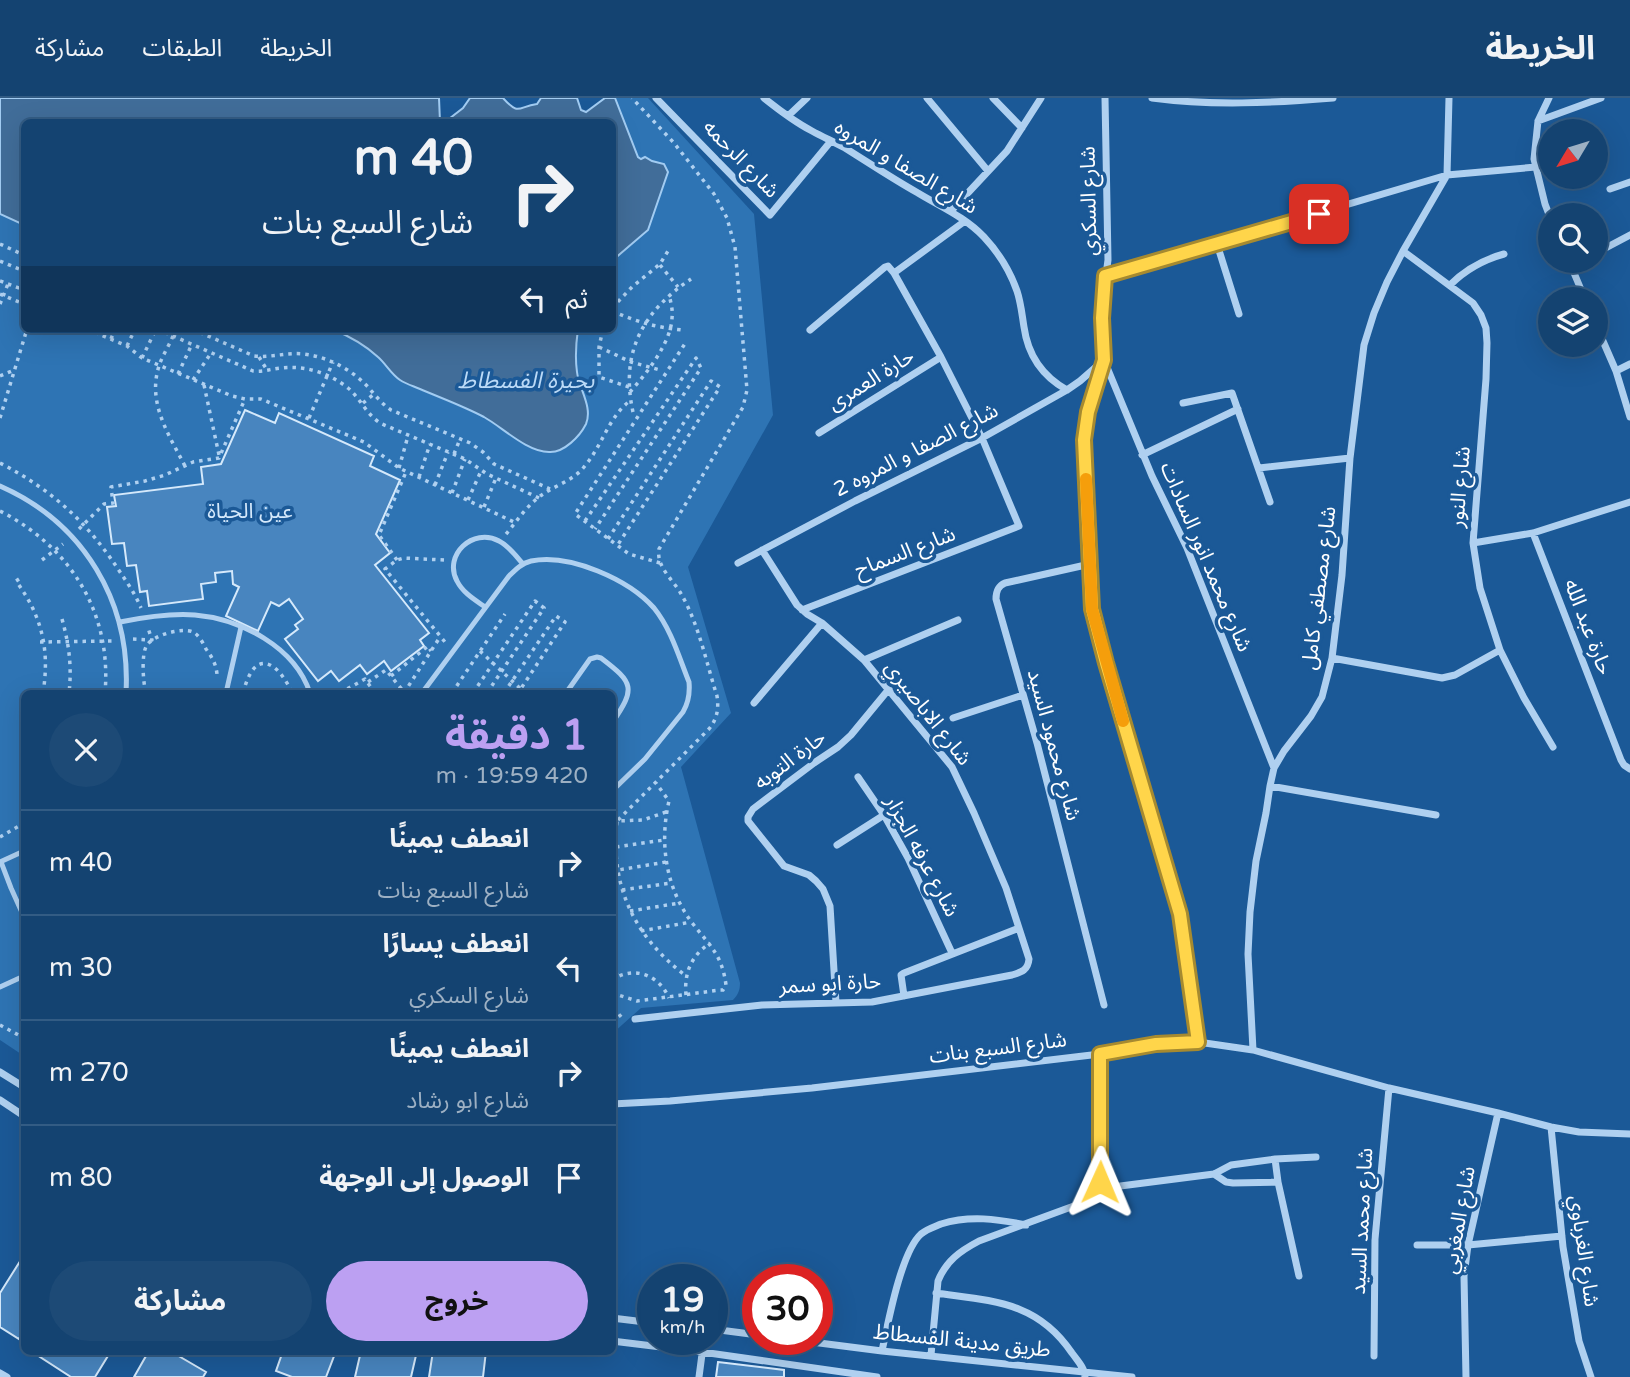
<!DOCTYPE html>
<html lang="ar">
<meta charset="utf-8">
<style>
body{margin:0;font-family:"Varela Round","Noto Sans Arabic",sans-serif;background:#1d4a76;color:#f1f3f6;direction:rtl;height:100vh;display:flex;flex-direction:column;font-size:26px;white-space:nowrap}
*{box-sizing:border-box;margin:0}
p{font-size:23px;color:#9db0c3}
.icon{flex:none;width:38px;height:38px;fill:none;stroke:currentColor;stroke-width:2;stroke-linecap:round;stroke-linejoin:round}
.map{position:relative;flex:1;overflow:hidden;direction:ltr}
.drawer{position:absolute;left:21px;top:592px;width:595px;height:665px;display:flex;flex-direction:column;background:#144371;border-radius:10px;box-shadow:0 7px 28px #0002,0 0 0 2px #335c84;direction:rtl}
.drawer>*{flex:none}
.hud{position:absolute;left:21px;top:21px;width:595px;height:214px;border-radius:10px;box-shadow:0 7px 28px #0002,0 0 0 2px #335c84;direction:rtl;background:#144371;color:#f1f3f6;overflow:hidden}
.needle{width:46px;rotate:232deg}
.buttons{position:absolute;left:1538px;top:21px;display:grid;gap:14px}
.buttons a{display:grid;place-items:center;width:70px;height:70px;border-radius:50%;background:#144371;box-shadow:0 7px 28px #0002,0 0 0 2px #335c84;font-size:35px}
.speed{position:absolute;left:637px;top:1166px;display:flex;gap:14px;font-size:35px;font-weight:700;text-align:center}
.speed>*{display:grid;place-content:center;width:91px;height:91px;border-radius:50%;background:#144371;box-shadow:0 7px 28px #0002,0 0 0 2px #335c84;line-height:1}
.speed small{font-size:18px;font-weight:400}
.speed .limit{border:10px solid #d22;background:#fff;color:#111}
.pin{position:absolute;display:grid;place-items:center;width:60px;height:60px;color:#fff;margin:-30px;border-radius:14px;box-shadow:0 4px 10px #0006}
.me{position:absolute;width:77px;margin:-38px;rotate:1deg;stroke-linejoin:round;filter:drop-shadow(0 0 5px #0008)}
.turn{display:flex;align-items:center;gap:24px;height:147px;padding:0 28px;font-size:32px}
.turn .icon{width:91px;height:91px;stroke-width:2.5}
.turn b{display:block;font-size:49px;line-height:60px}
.then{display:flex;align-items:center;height:66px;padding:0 28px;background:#0003;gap:14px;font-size:26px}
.round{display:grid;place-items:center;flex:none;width:74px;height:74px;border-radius:37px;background:#1d4a76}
.summary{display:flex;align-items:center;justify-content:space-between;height:119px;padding:0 28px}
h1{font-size:42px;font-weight:700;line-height:52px;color:#bca0f2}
.action{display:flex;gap:14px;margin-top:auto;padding:14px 28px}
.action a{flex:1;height:80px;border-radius:42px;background:#bca0f2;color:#111;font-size:28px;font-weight:700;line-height:80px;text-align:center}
.action a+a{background:#1d4a76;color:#f1f3f6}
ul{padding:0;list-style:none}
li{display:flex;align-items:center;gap:21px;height:105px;padding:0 28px;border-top:2px solid #335c84}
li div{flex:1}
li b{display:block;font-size:26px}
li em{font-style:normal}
header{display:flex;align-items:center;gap:42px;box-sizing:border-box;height:98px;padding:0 35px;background:#144371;border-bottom:2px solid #335c84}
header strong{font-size:33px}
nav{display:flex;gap:38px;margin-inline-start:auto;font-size:24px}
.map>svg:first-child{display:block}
.green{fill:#2e74b4}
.water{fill:#416d99;stroke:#a2ccf2;stroke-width:2}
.building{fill:#4885bf;stroke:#d5e9fb;stroke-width:2}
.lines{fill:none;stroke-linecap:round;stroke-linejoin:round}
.path{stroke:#afd0f0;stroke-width:3.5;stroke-dasharray:3.5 5;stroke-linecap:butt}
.service{stroke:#afd0f0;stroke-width:5}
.minor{stroke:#afd0f0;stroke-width:7}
.route-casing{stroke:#a68a30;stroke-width:18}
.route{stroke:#ffd54a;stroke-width:12}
.slow{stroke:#f59e0b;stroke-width:12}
.labels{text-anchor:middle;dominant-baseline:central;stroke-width:7;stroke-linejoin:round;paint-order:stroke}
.street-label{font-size:21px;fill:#fff;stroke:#1b5997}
.park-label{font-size:21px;fill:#d5e9fb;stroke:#1b5997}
.water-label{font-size:23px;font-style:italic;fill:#bbdaf7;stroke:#1b5997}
</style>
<header>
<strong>الخريطة</strong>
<nav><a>الخريطة</a><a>الطبقات</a><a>مشاركة</a></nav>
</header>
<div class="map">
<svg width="1630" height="1279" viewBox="0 0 1630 1279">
<rect width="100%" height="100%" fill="#1b5997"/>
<path class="green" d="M615 0H648L754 116 773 317 688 469 731 615 681 669 740 885C740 892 738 897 733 902L641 910 613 935 612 595H24V958L0 942V116L24 127V231H332C350 238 367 247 380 261 389 270 395 279 405 285L484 319 508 336 546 354 587 306C576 278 575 262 578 231H612L613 162 648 132 667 79 656 65 648 60 638 59Z"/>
<path class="water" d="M0 0H439L440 24H24V127L0 116Z
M470 0H503C520 19 518 8 537 6L541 0H577L581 12 586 14 605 0H615L638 59 641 61 645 59 652 63 664 66 668 74 648 132 613 162 612 24H445L463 10Z
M332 231H578C576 245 575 260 577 274 579 291 593 309 586 326 580 338 564 355 549 354 527 354 502 329 484 319 463 308 441 300 420 291 413 288 406 286 400 282 391 276 386 266 378 259 364 246 349 238 332 231Z"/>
<path class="building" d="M245 312 275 325 279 315 374 358 370 368 400 382 376 436 390 455 375 467 429 535 420 542 424 548 391 573 384 563 367 576 360 567 339 583 331 573 318 583 285 541 298 531 295 527 303 521 289 501 279 508 271 504 258 533 226 518 239 489 233 486 232 473 215 475 216 484 201 486 203 501 149 508 147 493 140 494 136 467 127 468 124 445 112 446 107 409 116 408 114 397 203 386 201 369 221 366Z
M24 1157V1232L19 1241 0 1229V1195Z
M40 1253H111L95 1279H71L37 1257Z
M152 1253H170L206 1274 203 1279H134L146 1258Z
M283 1253H336L326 1279H292L276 1273Z
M361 1253H417L411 1279H355Z
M433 1253H486L483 1279H429Z
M718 1264 784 1272V1279H716Z"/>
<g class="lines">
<path class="path" d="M0 146 24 157
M0 163 24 173
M660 167 678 189
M0 183 24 192
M0 196 24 206
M0 206 8 186
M612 210 632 189 660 166 668 153
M612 213C638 224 654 229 682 232
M87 231 127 248 142 260 232 298 245 301H261L364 344 399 370 516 425
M157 231 253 273C263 274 271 271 281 270 305 267 329 275 348 290 361 301 367 318 382 326L465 361 487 376 539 400
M192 231 254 258C271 260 287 254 304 256 328 259 351 271 368 289 375 297 382 306 391 312L470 345 483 354 494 366 550 391
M603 231 599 249V279L629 289
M173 238C169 248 162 258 159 268 147 305 169 337 185 368
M111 241 115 231
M127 248 135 231
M599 249 631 264 660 272
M259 259 267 272
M142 260 156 231
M178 276 192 246
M0 278 14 272
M193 282 211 255
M204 287 219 357
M630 294C646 276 671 245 672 220 673 212 671 205 669 197
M363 305 374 296
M633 314C620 255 642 214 691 181
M0 320 27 231
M309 320 333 264
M454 356 460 341
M0 365C54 393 89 426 122 477 129 487 136 498 141 510
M399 370 408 338
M419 379 430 346
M435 387 448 354
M452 395 465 361
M468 402 481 373
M484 409 496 380
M0 413C70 449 112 514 105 595
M585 423 696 260 701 270 595 431
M79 431 104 406 113 405 111 389 145 383 165 377 193 364 219 360 245 301
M506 436C517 423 526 409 539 399 553 388 573 383 584 369 603 347 608 319 631 302
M608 441 711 283 720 289 617 448
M42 462 63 446
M397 462 379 437 406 374
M444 462 404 460 397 462 385 471 445 544
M660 465 629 456 575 416 686 244
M19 481 16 483C42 518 50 552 43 595
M62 521C69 546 72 569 69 595
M133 541 152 542 148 530
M40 544 112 543
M480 553 525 595
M391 578 428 548 431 553
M368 584 386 572 404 594
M146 595C143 585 141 555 147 547 154 537 182 529 193 534 199 537 203 545 206 551 212 559 216 566 217 576
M243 595C247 580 256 554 276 571 283 577 288 587 293 595
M340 595 365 581 375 595
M404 595 440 539
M452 595 505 516
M473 595 535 503 544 510 487 595
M504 595 556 518 565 524 518 595
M666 714 643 722 617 723C610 789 634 838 686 878
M612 728 709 631C717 621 719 611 717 598 706 564 699 526 680 494 672 481 656 468 659 451L743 309 747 292 735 149 727 120 714 96 674 45 632 0
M0 739 24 725
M616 749 664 742
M612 773 666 764
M622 792 671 785
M630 813 680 805
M641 833 691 824
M612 848 617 879
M612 882C634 867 659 877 669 900
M612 895 637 903 720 892H723L726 887C722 857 711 849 693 826 666 791 659 746 669 703L656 685
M686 897C684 875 691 858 710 845
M612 924 622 916
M0 927 24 940"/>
<path class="service" d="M0 388C84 425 131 504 126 595
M485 509C475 502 463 495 457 483 443 457 473 429 499 443 509 448 516 458 523 466
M120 524C145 519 170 515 195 517 241 521 295 549 310 595
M226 595 241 529
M422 595 509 478C516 471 522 465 531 463 570 455 629 482 654 510 671 531 679 559 689 584 690 595 689 604 683 614L645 661 612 693
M566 595 590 561 597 559 601 560C634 585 636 590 612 625
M0 764 24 753
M1 764 11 790 24 819
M0 889 24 878"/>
<path class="minor" d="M656 0 770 117 831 43
M764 0C779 12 795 24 812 33 823 39 834 44 845 50 869 65 893 81 918 95 941 109 965 119 984 139 998 154 1010 173 1017 193 1021 205 1022 217 1024 229 1028 258 1042 278 1067 292
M927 0 988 73
M993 0 1022 30
M1105 0 1108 162 1103 199 1104 262 1088 314 1085 342 1092 511 1106 565 1180 816 1198 944
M1152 0C1212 8 1272 5 1333 0
M1549 0 1538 23 1534 61 1545 106 1550 119
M788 18 807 0
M1538 23 1601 0
M1610 91 1630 84
M951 113 1007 53 1041 0
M1217 146 1239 216
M1403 153 1473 205 1481 217 1486 230 1487 245 1486 281 1473 445 1480 490 1500 552 1524 600 1553 649
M1596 155 1630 137
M1569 163 1585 201
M1571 168 1582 163
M1105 178 1447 77 1536 69
M1450 187C1466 171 1482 162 1504 156
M1596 227 1616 273 1630 319
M810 232 885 169 888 168 894 175 965 123
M1616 273 1630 266
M1183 305 1232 295 1270 404
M819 335 941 259
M1142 357 1238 311
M1259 370 1350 360
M1533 435 1621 662 1624 667 1630 671
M1473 445 1533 435 1630 404
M738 465 855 403 982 340 1067 292 1080 283 1104 262 1152 378 1187 450 1274 670
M1090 466 1005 485C998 488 996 493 996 501L1037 645 1104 907
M802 512 1019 428 982 340 941 259 894 175
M1332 560 1442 580 1455 577 1500 552
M864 562 958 522
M754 605 822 525
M953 620 1023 597
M858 679 884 717 908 760 952 855
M1270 688 1436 717
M837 747 884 717
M904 898 901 877 904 875 1019 830
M836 905 830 808 823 791 816 783 809 777 784 768 748 723V719L753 711 814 665 838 649 851 637 889 591
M635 921 762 907 872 904 1012 877C1022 874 1028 872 1029 861L1006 790 974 715 952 669 864 562 822 525 807 516 797 507 762 452
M1253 952 1248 856 1250 814 1256 763 1266 715 1270 688 1274 670 1284 653 1311 618 1322 599 1332 560 1342 477 1350 360 1364 247 1374 215 1387 184 1403 153 1447 77 1449 0
M0 974 24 989
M0 1002 24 1018
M612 1006 670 1003 812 990 1100 956 1156 946 1198 944 1253 952 1389 990 1498 1015 1551 1029 1579 1034 1630 1036
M1551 1029 1563 1149 1579 1243 1591 1279
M1275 1061 1278 1084 1299 1178
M1214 1076 1226 1084 1233 1085 1278 1084
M1097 1091 1214 1076 1231 1067 1275 1061 1316 1059
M1417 1147H1468L1562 1138
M936 1195C992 1203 1037 1203 1072 1255 1077 1262 1085 1270 1085 1279
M612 1220 653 1225
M712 1231 758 1237
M788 1241 882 1253 1132 1279
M612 1243 702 1254 877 1279
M882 1253C888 1225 901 1154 921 1136 927 1131 934 1129 941 1126 970 1117 997 1121 1026 1127
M931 1257 938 1183C946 1163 960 1153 979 1143L1082 1105C1094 1098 1099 1090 1101 1077L1100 956
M1374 1258 1375 1141 1389 990
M0 1275 7 1279
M699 1279 704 1241
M1466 1279 1464 1178 1468 1147 1498 1015"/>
</g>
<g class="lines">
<defs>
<path id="route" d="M1100 1084V956L1156 946 1198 944 1180 816 1106 565 1092 511 1084 342 1088 314 1104 262 1102 220 1105 178 1319 116"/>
</defs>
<use href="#route" class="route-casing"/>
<use href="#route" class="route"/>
<path class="slow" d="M1086 381 1092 511 1123 623"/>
</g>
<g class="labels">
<g class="street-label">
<text transform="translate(741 61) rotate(46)">شارع الرحمه</text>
<text transform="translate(906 69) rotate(31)">شارع الصفا و المروه</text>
<text transform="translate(1089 103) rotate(-91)">شارع السكري</text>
<text transform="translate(871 282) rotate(-32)">حارة العمرى</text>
<text transform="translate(916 352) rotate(-27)">شارع الصفا و المروه 2</text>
<text transform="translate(1460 389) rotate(-85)">شارع النور</text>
<text transform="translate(905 454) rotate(-21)">شارع السماح</text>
<text transform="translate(1206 459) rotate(67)">شارع محمد انور السادات</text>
<text transform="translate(1319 490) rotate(-83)">شارع مصطفي كامل</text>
<text transform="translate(1588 529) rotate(69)">حارة عبد الله</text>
<text transform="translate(928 615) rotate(52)">شارع الاباصيري</text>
<text transform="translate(1054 647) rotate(75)">شارع محمود السيد</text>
<text transform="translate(790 662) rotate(-37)">حارة التوبه</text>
<text transform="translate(922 758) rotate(62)">شارع عرفه الجزار</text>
<text transform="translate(830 886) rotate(-3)">حارة ابو سمر</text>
<text transform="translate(998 950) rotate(-7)">شارع السبع بنات</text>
<text transform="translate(1459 1122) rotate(-80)">شارع المغربي</text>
<text transform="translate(1362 1123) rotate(-87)">شارع محمد السيد</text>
<text transform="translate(1584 1153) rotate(82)">شارع الغرباوي</text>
<text transform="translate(962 1243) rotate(6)">طريق مدينة الفسطاط</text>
</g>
<g class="park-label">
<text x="250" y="413">عين الحياة</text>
</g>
<g class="water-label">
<text x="526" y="283">بحيرة الفسطاط</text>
</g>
</g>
</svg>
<div class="buttons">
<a><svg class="needle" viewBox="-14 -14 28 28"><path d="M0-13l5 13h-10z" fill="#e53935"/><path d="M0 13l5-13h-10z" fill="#9db0c3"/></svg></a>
<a><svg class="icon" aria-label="search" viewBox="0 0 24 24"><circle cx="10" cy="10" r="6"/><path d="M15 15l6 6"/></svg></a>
<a><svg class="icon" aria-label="layers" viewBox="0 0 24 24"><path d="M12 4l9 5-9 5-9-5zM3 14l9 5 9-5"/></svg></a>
</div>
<div class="speed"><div>19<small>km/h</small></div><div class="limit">30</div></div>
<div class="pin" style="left:1319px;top:116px;background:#d93025"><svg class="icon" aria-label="arrive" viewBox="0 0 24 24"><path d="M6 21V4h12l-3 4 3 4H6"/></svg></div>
<svg class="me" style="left:1100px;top:1084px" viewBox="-20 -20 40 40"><path d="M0-17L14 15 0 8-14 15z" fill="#ffd54a" stroke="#fff" stroke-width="4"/></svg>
<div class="hud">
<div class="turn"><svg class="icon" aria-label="right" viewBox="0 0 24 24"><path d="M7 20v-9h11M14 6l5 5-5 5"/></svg><div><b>40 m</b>شارع السبع بنات</div></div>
<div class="then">ثم<svg class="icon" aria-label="left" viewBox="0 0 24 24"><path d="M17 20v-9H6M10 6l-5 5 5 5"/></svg></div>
</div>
<section class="drawer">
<div class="summary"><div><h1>1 دقيقة</h1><p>420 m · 19:59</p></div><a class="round"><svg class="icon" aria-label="close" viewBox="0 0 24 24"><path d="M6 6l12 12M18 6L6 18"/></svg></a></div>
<ul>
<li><svg class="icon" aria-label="right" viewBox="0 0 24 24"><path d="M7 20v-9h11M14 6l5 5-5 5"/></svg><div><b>انعطف يمينًا</b><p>شارع السبع بنات</p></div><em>40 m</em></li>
<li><svg class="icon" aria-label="left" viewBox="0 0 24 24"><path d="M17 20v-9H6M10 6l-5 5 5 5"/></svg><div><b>انعطف يسارًا</b><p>شارع السكري</p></div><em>30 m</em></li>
<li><svg class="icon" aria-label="right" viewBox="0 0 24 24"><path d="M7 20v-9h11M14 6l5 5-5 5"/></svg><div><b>انعطف يمينًا</b><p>شارع ابو رشاد</p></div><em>270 m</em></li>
<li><svg class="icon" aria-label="arrive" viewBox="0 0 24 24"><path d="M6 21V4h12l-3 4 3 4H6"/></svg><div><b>الوصول إلى الوجهة</b></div><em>80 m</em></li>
</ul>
<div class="action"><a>خروج</a><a>مشاركة</a></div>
</section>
</div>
